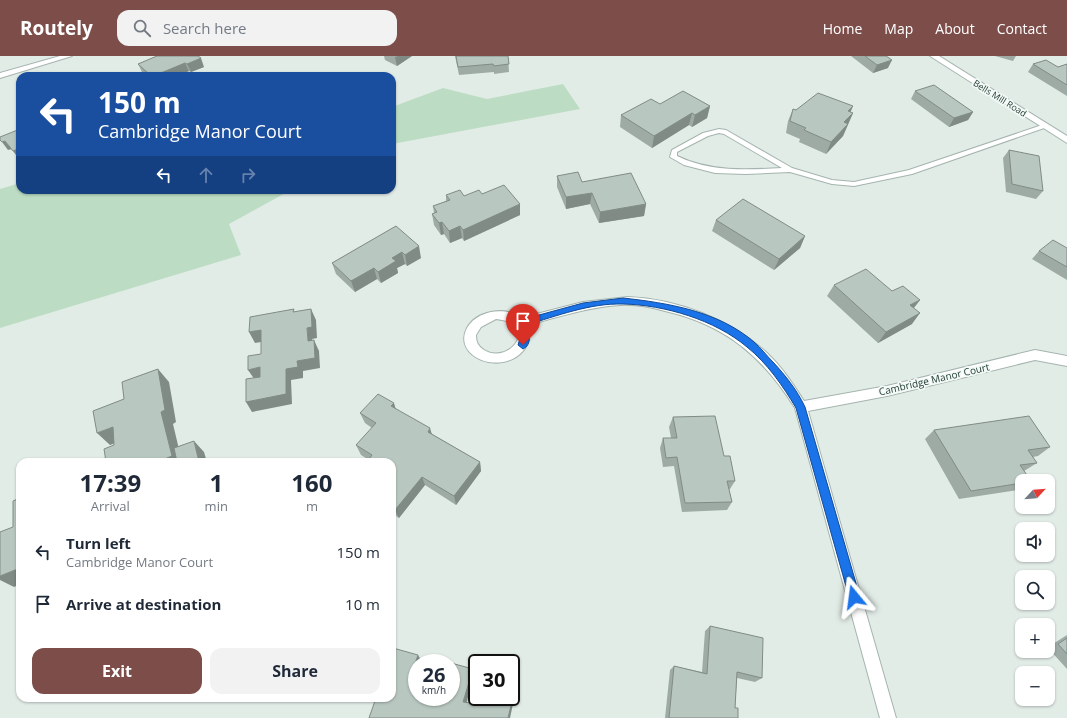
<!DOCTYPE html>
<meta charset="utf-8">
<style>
body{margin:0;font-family:"Open Sans",sans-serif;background:#f2f2f3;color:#1f2937;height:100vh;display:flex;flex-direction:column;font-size:15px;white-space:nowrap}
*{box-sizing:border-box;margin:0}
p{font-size:13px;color:#747a83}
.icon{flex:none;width:22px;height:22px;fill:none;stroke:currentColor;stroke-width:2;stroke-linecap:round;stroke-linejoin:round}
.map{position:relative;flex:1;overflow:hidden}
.details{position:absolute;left:16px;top:402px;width:380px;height:244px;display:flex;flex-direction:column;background:#fff;border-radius:12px;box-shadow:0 1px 3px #0004}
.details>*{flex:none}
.hud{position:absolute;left:16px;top:16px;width:380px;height:122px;border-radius:12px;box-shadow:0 1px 3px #0004;background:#1a4fa0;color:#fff;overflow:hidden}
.needle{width:26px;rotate:64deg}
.controls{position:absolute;left:1015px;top:418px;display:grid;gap:8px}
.controls a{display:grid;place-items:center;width:40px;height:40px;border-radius:8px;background:#fff;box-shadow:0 1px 3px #0004;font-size:20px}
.speed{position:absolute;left:408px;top:598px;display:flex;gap:8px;font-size:20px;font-weight:700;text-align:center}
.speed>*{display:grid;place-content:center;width:52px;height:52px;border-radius:50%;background:#fff;box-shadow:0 1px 3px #0004;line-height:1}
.speed small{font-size:10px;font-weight:400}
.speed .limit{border:2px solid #111;border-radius:6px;background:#fff;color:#111}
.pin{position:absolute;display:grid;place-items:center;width:34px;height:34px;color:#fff;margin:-41px -17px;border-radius:50% 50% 50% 0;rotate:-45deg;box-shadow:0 0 4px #0007}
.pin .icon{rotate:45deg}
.me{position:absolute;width:44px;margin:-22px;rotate:344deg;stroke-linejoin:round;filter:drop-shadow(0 0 3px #0008)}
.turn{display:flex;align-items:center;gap:14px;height:84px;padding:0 16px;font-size:18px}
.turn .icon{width:52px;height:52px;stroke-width:2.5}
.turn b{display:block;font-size:28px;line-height:34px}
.lanes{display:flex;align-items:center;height:38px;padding:0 16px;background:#0003;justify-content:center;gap:20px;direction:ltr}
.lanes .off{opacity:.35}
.eta{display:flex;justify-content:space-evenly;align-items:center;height:68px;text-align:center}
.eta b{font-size:24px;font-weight:700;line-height:28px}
.primary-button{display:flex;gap:8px;margin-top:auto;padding:8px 16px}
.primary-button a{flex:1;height:46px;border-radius:12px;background:#7d4d49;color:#fff;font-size:16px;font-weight:700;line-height:46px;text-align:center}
.primary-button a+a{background:#f2f2f3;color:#1f2937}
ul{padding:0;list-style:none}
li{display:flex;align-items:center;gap:12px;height:52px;padding:0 16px}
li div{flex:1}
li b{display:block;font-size:15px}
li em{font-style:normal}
header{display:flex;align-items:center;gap:24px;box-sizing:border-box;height:56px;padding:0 20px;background:#7d4d49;color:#fff}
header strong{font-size:19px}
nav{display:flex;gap:22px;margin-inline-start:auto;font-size:14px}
.search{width:280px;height:36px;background:#f2f2f3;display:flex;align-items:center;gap:10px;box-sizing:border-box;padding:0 14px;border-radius:12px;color:#747a83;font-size:15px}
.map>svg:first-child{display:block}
.green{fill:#bcddc3}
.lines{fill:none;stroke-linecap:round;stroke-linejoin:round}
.service-casing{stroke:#a5b4ae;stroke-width:2}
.minor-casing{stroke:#a5b4ae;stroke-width:2}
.tertiary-casing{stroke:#a5b4ae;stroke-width:2}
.service{fill:#fff;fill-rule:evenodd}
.minor{fill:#fff;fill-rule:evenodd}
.tertiary{fill:#fff;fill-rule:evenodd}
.wall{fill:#9eaba5}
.shaded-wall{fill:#818b86}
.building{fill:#b8c7c0;stroke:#818b86}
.route{fill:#1a73e8;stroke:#114b97}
.labels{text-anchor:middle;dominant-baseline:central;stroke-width:3.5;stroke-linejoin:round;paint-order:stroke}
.far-street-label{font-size:9px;fill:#233d35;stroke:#f3f9f6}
.street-label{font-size:10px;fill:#233d35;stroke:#f3f9f6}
</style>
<header>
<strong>Routely</strong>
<div class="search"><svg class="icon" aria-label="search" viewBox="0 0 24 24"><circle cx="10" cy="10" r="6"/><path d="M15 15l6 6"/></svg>Search here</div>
<nav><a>Home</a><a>Map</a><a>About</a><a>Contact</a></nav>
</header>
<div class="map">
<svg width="1067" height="662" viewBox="0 0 1067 662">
<rect width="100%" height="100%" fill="#e2ece7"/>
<path class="green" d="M563 28 580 53 392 88V51L443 32 487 43Z
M20 127V134H291L229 168 241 199 0 272V133Z"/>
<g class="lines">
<defs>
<path id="service" d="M1045 68 1047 69V71L912 118 854 130 832 128 790 116 746 118 715 117 684 109 670 101 672 94 703 77 719 73 726 74 792 112 832 124 854 126 909 114ZM719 77 724 78 782 112C746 114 710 116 677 100V96L708 80Z"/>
<path id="minor" d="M60 0H72L0 22V17Z
M628 241C677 243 730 263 767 297 782 311 793 328 804 345L887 330 1035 294 1067 300V310L1035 304 887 340 808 355 896 662H880L795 352C763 301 726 269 665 255 651 251 635 248 620 249 589 251 558 261 528 269 531 279 530 287 523 295 501 320 452 301 467 272 477 254 506 250 521 262L583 246ZM496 263C501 264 507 264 511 267 532 280 505 307 484 294 478 290 476 286 476 279L481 271Z"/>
<path id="tertiary" d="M930 0H939L1067 80V87Z"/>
</defs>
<use href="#service" class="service-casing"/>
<use href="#minor" class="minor-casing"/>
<use href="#tertiary" class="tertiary-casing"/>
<use href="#service" class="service"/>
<use href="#minor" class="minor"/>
<use href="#tertiary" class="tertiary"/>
</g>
<path class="wall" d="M157 0 204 11 191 16 189 15 177 20H147L142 16 138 8Z
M384 0H412L397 10 385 4Z
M455 0H508L509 16 494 18V16L459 19Z
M851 0H886L888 12 873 17Z
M995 0H1016L1013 5Z
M1033 8 1058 11 1067 8V40L1028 16Z
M915 35 973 56 968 64 949 71 911 43Z
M660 48 710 50 707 62 692 71 689 69 652 92 620 71 621 59Z
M853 50 850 56 853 57 843 80 826 98 799 86 800 83 786 77 788 65 793 53 796 54Z
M1009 94 1043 135 1036 143 1006 136 1003 102Z
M557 120 582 126 646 148 644 160 599 167 590 148 566 153 557 131Z
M482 138 520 159 464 185 462 182 450 187 444 178 441 179 434 169 432 158 434 157 433 150 446 145V139L464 140Z
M716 164 805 180 800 192 774 214 712 175Z
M396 170 421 202 407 210 405 208 397 212 398 217 381 227 377 223 355 236 336 218 332 207Z
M1067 192V224L1032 203 1039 195Z
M834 229 892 235 920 244 914 252 912 268 878 287 827 240Z
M396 353 432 378 480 406 481 415 456 449 425 429 399 462 392 457V406H370L369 404 361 399 356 389 372 372 365 367 360 357Z
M673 361 724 400 735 425 730 433H729L732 446 727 454 682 456 674 410 663 411 660 392 663 382H671L669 371Z
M934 374 1050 391 1038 400 1033 401 1037 407 1024 415 1022 425V431L1018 434 959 443 925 383Z
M710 570 762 622 755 626 737 622 735 652 738 662H665L670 614 674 610 702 616 705 575Z
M1067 579V613L1048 592V591Z"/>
<path class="shaded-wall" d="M398 0H412L397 10 395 1Z
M201 2 204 11 191 16 187 8Z
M892 4 888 12 873 17 877 9Z
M185 7 189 15 177 20H156V19Z
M153 17 155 20H150L149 18Z
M710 50 707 62 692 71 695 59Z
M853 50 848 62V55Z
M973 56 968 64 949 71 954 62Z
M692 57 689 69 652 92 654 80Z
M853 57 843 80 826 98 831 86 844 66Z
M5 85 12 93 8 94 2 86Z
M20 92V103H19L13 95Z
M592 137 590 148 566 153V141Z
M520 148V159L464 185 463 174Z
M646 148 644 160 599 167 600 156Z
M442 166 444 178 441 179 439 167Z
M460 170 462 182 450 187 449 175Z
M805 180 800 192 774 214 779 203Z
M419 190 421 202 407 210 405 199Z
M402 196 405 208 397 212 398 217 381 227 378 216 392 202Z
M374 212 377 223 355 236 351 225Z
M920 244 911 255 910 249Z
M311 253 316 264 317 282 312 283 313 296 308 285 307 272Z
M920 257 912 268 878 287 886 276Z
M261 274 267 285 255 287 249 276Z
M314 284 319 295 320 312 303 315V322L291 324 292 348 252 356 246 346 286 313 297 305Z
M260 311 266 322 255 324 248 314Z
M158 313 169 326 176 366 173 368 182 406H157L161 356Z
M394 347 397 357 391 350Z
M113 371 126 383 110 389 97 377Z
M430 372 433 382 428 376Z
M194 385 204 396 207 406H199Z
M480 406 481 415 456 449 454 440Z
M422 421 425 429 399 462 395 454Z
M20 512V528L14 531 0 524V520Z
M418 599 421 604 420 607H417V616L413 613Z
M473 613 474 617 466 649 463 646Z
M512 645 513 648 510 662H508Z"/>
<path class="building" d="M157 0H198L201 2 187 8 185 7 156 19 153 17 149 18 138 8Z
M456 0H508L509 8 494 10 493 8 458 11Z
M865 0H886L892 4 877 9Z
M1046 4 1058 11 1067 8V29L1033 8Z
M934 29 973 56 954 62 915 35Z
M683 35 710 50 695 59 692 57 654 80 621 59 651 43 660 48Z
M818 37 853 50 848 55 853 57 844 66 848 68 831 86 804 74 806 72 790 65 793 53 796 54Z
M20 73V92L13 95 5 85 2 86 0 84V81Z
M1009 94 1039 100 1043 135 1012 128Z
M578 116 582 126 631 117 646 148 600 156 592 137 566 141 557 120Z
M504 129 520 148 463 174 460 170 449 175 442 166 439 167 432 158 437 156 433 150 450 144 446 139 460 134 464 140 479 134 482 138Z
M743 143 805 180 779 203 716 164Z
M396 170 419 190 405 199 402 196 392 202 396 205 378 216 374 212 351 225 332 207Z
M1053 184 1067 192V211L1039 195Z
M866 213 892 235 903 230 920 244 910 249 920 257 886 276 834 229Z
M294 253 293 256 311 253 312 271 307 272 308 285 314 284 315 302 297 305 298 311 286 313V338L246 346V323L260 321V311L248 314V300L261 298V274L249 276 250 261Z
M158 313 165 354 161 356 172 400 157 406H106L104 393 114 389 113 371 97 377 93 355 124 343 122 326Z
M378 338 394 347 391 350 430 372 428 376 480 406 454 440 422 421 395 454 392 452V406H374L369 403 372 399 356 389 376 367 360 357Z
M715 360 724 400H730L735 425H727L732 446 685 447 677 401 666 402 663 382H677L673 361Z
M1029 360 1050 391 1028 394 1037 407 1020 409 1031 425H1022V427L971 435 934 374Z
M194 385 199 406H177L174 392Z
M20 442V512L0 520V476L13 471V445Z
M710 570 763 582 762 622 737 616 735 652H738V662H669L674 610 707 618Z
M1067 582V598L1058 588Z
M393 592 418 599 413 613 417 614V641H451V607L473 613 463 646 470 647 473 634 477 635V641H499L512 645 508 662H369L376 642H392V595Z"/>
<path class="route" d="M623 242C668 247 718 255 754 286 761 292 767 300 773 306 786 320 797 334 805 351L860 541 858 545 854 546 850 545 849 541 796 352C783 330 767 307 747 291 715 264 665 249 623 248 590 247 557 260 526 269 530 276 532 289 523 293L518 289C521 280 521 276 516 268L517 265 583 247Z"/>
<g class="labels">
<g class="far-street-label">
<text transform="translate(1000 42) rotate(32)">Bells Mill Road</text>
</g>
<g class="street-label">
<text transform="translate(934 323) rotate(-13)">Cambridge Manor Court</text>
</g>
</g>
</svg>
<div class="controls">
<a><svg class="needle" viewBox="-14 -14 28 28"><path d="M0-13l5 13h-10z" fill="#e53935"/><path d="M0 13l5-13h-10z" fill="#747a83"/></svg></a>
<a><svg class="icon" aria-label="sound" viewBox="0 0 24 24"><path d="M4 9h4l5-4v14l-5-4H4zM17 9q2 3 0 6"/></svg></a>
<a><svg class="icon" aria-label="search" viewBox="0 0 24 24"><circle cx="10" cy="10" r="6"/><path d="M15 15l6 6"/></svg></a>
<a>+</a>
<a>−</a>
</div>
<div class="speed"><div>26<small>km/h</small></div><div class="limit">30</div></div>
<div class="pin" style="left:523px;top:289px;background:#d93025"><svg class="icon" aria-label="arrive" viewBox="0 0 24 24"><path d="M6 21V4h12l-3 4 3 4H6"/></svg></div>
<svg class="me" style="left:854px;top:541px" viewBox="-20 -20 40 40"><path d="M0-17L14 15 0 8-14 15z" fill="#1a73e8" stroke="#fff" stroke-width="4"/></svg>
<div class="hud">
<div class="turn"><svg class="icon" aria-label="left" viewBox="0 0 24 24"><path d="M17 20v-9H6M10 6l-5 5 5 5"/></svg><div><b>150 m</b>Cambridge Manor Court</div></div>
<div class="lanes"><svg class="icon" aria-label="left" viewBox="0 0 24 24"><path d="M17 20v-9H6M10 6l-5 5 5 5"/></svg><svg class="icon off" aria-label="ahead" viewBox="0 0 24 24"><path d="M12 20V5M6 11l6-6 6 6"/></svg><svg class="icon off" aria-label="right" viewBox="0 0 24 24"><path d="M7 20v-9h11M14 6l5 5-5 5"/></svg></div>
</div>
<section class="details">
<div class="eta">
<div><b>17:39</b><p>Arrival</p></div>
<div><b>1</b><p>min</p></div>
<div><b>160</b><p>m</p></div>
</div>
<ul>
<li><svg class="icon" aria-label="left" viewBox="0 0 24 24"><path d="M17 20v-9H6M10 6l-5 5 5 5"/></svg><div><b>Turn left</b><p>Cambridge Manor Court</p></div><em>150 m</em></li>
<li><svg class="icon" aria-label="arrive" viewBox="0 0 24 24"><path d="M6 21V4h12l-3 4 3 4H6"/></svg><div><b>Arrive at destination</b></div><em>10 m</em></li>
</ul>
<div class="primary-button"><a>Exit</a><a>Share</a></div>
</section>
</div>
